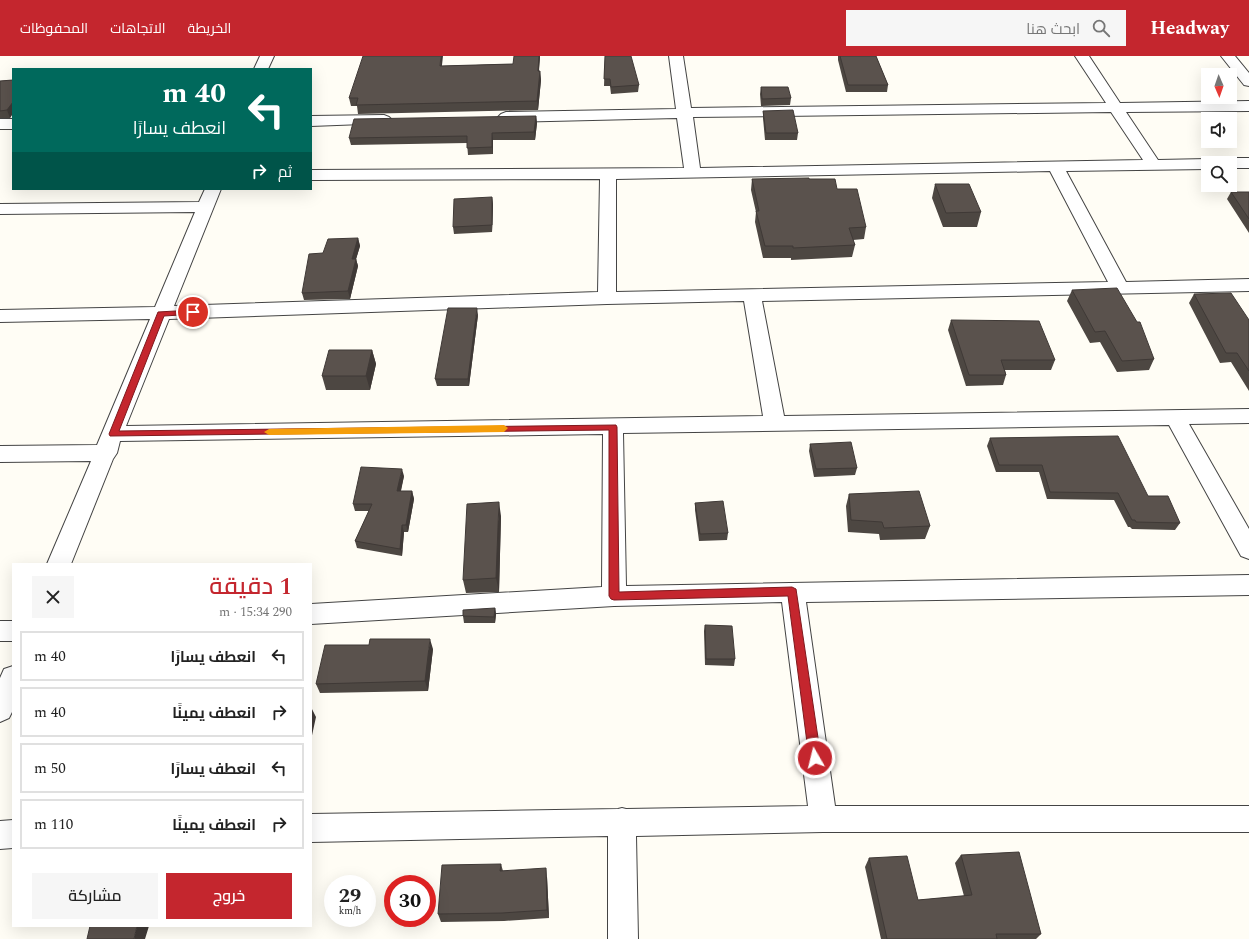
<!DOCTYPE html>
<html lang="ar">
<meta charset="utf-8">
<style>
body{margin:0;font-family:Spectral,Cairo,serif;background:#f6f6f6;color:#222;direction:rtl;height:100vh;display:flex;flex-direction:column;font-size:15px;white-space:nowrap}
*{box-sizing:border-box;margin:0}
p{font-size:13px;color:#767676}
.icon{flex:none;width:22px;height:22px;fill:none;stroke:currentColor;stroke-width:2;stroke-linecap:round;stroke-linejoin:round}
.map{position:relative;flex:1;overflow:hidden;direction:ltr}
.sheet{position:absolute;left:12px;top:507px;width:300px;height:364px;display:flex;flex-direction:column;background:#fff;border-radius:0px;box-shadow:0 4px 16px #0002;direction:rtl}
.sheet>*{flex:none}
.top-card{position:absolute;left:12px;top:12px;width:300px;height:122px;border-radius:0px;box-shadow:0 4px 16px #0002;direction:rtl;background:#00695c;color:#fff;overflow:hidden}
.needle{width:26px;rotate:178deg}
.fabs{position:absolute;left:1201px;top:12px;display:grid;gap:8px}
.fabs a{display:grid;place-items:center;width:36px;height:36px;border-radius:0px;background:#fff;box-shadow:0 4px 16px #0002;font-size:20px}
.speed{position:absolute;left:324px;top:819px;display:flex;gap:8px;font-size:20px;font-weight:700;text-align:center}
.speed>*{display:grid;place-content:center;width:52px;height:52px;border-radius:50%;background:#fff;box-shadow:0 4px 16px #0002;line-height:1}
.speed small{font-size:10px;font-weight:400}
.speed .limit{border:6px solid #d22;background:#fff;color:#111}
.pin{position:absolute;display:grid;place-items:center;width:34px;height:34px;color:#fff;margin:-17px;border:2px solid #fff;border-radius:50%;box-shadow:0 1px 4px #0007}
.me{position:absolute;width:44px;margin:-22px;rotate:352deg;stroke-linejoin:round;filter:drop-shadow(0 0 3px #0008)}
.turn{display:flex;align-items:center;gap:14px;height:84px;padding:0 20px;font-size:18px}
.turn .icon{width:52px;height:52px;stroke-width:2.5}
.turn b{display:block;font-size:28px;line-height:34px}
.then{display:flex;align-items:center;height:38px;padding:0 20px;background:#0003;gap:8px;font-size:15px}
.round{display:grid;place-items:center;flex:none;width:42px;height:42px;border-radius:0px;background:#f6f6f6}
.summary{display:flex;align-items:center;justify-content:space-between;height:68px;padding:0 20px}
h1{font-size:24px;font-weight:600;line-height:30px;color:#c4262e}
.action{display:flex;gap:8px;margin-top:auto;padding:8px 20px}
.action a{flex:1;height:46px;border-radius:0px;background:#c4262e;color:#fff;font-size:16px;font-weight:600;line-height:46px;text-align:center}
.action a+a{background:#f6f6f6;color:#222}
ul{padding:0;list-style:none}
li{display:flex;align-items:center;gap:12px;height:50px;margin:0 8px 6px;padding:0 12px;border:2px solid #e0e0e0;border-radius:0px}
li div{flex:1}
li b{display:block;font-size:15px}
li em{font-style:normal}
header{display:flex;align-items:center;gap:24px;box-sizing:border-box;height:56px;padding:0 20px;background:#c4262e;color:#fff}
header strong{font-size:19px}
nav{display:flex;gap:22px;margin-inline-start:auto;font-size:14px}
.search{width:280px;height:36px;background:#f6f6f6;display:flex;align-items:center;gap:10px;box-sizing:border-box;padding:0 14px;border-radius:0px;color:#767676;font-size:15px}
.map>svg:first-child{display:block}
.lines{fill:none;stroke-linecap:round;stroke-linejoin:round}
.minor-casing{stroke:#444;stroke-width:2}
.minor{fill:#fff;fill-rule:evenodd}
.wall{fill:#4d4742}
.shaded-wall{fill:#3f3936}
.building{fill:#5a524d;stroke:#3f3936}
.route{fill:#c4262e;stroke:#7f191e}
.slow{fill:#f59e0b}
</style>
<header>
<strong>Headway</strong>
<div class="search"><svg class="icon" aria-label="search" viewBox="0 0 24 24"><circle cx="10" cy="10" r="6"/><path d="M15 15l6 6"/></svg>ابحث هنا</div>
<nav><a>الخريطة</a><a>الاتجاهات</a><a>المحفوظات</a></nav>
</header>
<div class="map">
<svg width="1249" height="883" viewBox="0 0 1249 883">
<rect width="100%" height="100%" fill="#fffdf5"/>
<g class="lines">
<defs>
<path id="minor" d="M260 0H274L268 13H254Z
M669 0H683L691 52 1106 47 1075 0H1089L1120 47 1249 45V55L1126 56 1158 104 1208 103 1214 105 1215 107H1208V113L1066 115 1126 226 1249 223V235L762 245 784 360 1249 353V367L1189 368 1249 473V503L1241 500 1169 369 623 377 626 530 1249 519V539L806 546 835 750H1249V776H823L636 780 638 883H608V780L311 786V758L618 753 622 752 626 753 808 750 782 546 614 550 311 568V548L602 531 603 378 120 385 117 397 113 403 71 508H47L91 405 0 406V390L97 389 150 263 0 266V254L155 251 195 156 0 158V148L199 146 205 133H221L174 250 598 236 600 123 311 124V114L684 112 677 62 506 66 501 64 498 61 501 58 506 56 676 53ZM1111 56 1143 104 700 112 693 61ZM1050 115 1108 226 616 236V123ZM744 245 763 360 126 370 169 263 607 248Z
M1221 0H1235L1249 17V30L1244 29Z
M384 59 389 61 392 64 389 67 311 70V60Z
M0 63H13V73H0Z
M1230 102H1249V112H1230V107H1222L1224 104Z
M0 565H13V585H0Z
M13 610V654L9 662 0 666V622L4 613Z
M13 764V792L0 793V765Z"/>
</defs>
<use href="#minor" class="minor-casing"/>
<use href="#minor" class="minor"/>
</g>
<path class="wall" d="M540 0 539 15H540L541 24 538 54 358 58 357 50H351L349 42 442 10 513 8Z
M605 0 639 29 638 36 611 38 610 30H604Z
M838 0H876L888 29 887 36H846L838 4Z
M13 24V57L10 62H0V25Z
M761 31 791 42 790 49 761 50 760 38Z
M763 55 798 77 797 84H765L763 62Z
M536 60 537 67 535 84H493V98L468 99 467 87 351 89 349 82Z
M752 123H809L837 133 866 171 864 183 853 184 855 189 852 201 791 204V202H763L755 166 756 156 751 134Z
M935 128 981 156 977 171H943L932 142Z
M1231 136H1249V177L1227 143Z
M492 141 493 149 492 176 454 178 453 171Z
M358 182 360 190 356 203 358 210 350 243 304 244 302 237 323 197Z
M1072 234 1154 303 1149 314 1117 316 1100 286 1090 287 1067 245Z
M1194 238 1249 264V335L1231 306 1220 307 1189 247Z
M478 259 469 330H437L435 323Z
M951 264 1055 304 1051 314H1005L1006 319 1003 329 966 330 948 274Z
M372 294 376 308 370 334H326L322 320Z
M990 382 1148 440 1180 467 1175 474 1132 473 1130 471H1128L1114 444 1047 443 1039 416H996L987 390Z
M810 388 857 412 855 419 814 421 809 395Z
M404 420 401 435H412L414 443 408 476H404L402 500 357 492 355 485 369 455H355L353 448Z
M849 438 930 470 925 483 880 484 879 478 848 476 846 450Z
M695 447 728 477 727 484 699 485 695 454Z
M501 460 499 536 466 537 463 524Z
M495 552 496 558 495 567H464L463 560Z
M705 569 735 603 734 610 705 609 704 575Z
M433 593 428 635 320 637 316 628Z
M961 799 1041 878 1036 883H881L865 811 869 802 918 844 964 840 955 807Z
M501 808 503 815 547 821 549 862 504 865 441 866 438 858Z"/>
<path class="shaded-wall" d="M441 0H443L441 18 440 10Z
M539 0H540L538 24V15Z
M540 15 541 24 538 54 537 45Z
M13 46V57L10 62 7 54Z
M536 60 537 67 535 84 534 76Z
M492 77 493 84V98L492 91Z
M492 141 493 149 492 176Z
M358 182 360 190 354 210 352 203Z
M356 203 358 210 350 243 348 235Z
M477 252 478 259 469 330 468 323Z
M372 294 376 308 370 334 366 320Z
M402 413 404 420 399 442 397 435Z
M412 435 414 443 408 476 406 469Z
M499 446 501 460 499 536 496 522Z
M402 469 404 476 402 500 400 493Z
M495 552 496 558 495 567 494 561Z
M430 583 433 593 428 635 425 625Z
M311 651 316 661 311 684Z
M546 812 547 821 549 862 547 854Z
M137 870H149L145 883H134Z"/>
<path class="building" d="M363 0H441L440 10 513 8 514 0H539L538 15H540L537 45 356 49 358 42H349Z
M605 0H631L639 29 611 31 610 23H604Z
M840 0H876L888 29H848Z
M13 24V46L7 54 0 55V25Z
M761 31H788L791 42 762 43Z
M793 54 798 77H766L763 55Z
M536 60 534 76 492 77V91L467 92V80L349 82 354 63Z
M809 122V123H835L837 133H857L866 171 849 172 855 189 793 192V190H765L756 155H759L752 123Z
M935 128H969L981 156 946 157Z
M1231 136H1249V163Z
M492 141V169L453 171 454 143Z
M358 182 352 203H356L348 235 302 237 309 198 323 197 328 183Z
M1117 232 1137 266H1140L1154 303 1122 305 1105 275 1095 276 1072 234Z
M1231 237 1249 264V315L1237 297H1226L1194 238Z
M448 252H477L468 323H435Z
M951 264 1039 265 1055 304H1001L1006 319H969Z
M329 294H372L366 320H322Z
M1118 380 1148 440H1168L1180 467 1136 466 1135 464H1132L1118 437 1050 436 1042 409H999L990 382Z
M851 386 857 412 816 413 810 388Z
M361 411 402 413 397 435H412L406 469H402L400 493 355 485 372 448H353Z
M919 435 930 470 884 472 882 466 851 464 849 438Z
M723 445 728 477 700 478 695 447Z
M499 446 496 522 463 524 467 448Z
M495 552 494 561 463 560V554Z
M705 569 732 570 735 603H706Z
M370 583H430L425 625 316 628 325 589H369Z
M1019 796 1041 878H996L997 883H887L869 802 907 800 918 844 972 839 961 799Z
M501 808 500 815 546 812 547 854 502 857 438 858 442 809Z
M90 870H137L134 883H87Z"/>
<path class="route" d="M193 254 196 255V258L164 260 119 375 616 369 617 371 619 536 792 531 796 533 821 702 819 706 815 707 811 706 809 702 788 540 614 544 611 543 609 540V374L110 380 109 378 158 256Z"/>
<path class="slow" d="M504 369 508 372 504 376 269 379 264 376 269 373Z"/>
</svg>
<div class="fabs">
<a><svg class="needle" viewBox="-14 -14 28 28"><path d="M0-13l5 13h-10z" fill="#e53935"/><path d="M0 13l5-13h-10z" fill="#767676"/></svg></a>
<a><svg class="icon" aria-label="sound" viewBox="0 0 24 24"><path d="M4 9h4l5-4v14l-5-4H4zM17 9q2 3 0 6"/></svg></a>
<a><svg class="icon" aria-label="search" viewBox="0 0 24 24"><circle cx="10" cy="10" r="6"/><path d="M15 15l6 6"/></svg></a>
</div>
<div class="speed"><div>29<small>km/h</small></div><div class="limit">30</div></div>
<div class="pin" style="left:193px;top:256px;background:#d93025"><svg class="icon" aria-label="arrive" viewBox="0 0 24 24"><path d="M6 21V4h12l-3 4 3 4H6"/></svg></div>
<svg class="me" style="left:815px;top:702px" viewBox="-20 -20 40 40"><circle r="17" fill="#c4262e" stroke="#fff" stroke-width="3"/><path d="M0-11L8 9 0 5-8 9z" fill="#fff"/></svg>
<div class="top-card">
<div class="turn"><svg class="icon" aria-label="left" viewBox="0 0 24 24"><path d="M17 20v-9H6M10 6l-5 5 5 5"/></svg><div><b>40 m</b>انعطف يسارًا</div></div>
<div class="then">ثم<svg class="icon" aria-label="right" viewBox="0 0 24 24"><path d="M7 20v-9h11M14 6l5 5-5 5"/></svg></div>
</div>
<section class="sheet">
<div class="summary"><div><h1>1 دقيقة</h1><p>290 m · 15:34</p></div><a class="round"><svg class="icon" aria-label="close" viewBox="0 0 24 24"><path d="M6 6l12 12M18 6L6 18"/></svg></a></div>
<ul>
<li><svg class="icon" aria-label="left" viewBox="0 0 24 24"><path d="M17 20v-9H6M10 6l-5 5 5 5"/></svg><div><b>انعطف يسارًا</b></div><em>40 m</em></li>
<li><svg class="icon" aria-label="right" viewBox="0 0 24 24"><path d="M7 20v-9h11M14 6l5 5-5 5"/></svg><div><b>انعطف يمينًا</b></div><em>40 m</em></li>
<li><svg class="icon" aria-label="left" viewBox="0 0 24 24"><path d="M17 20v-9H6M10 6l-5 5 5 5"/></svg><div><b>انعطف يسارًا</b></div><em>50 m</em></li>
<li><svg class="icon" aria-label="right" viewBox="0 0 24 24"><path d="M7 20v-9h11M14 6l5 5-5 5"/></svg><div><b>انعطف يمينًا</b></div><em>110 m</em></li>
</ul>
<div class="action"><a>خروج</a><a>مشاركة</a></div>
</section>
</div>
